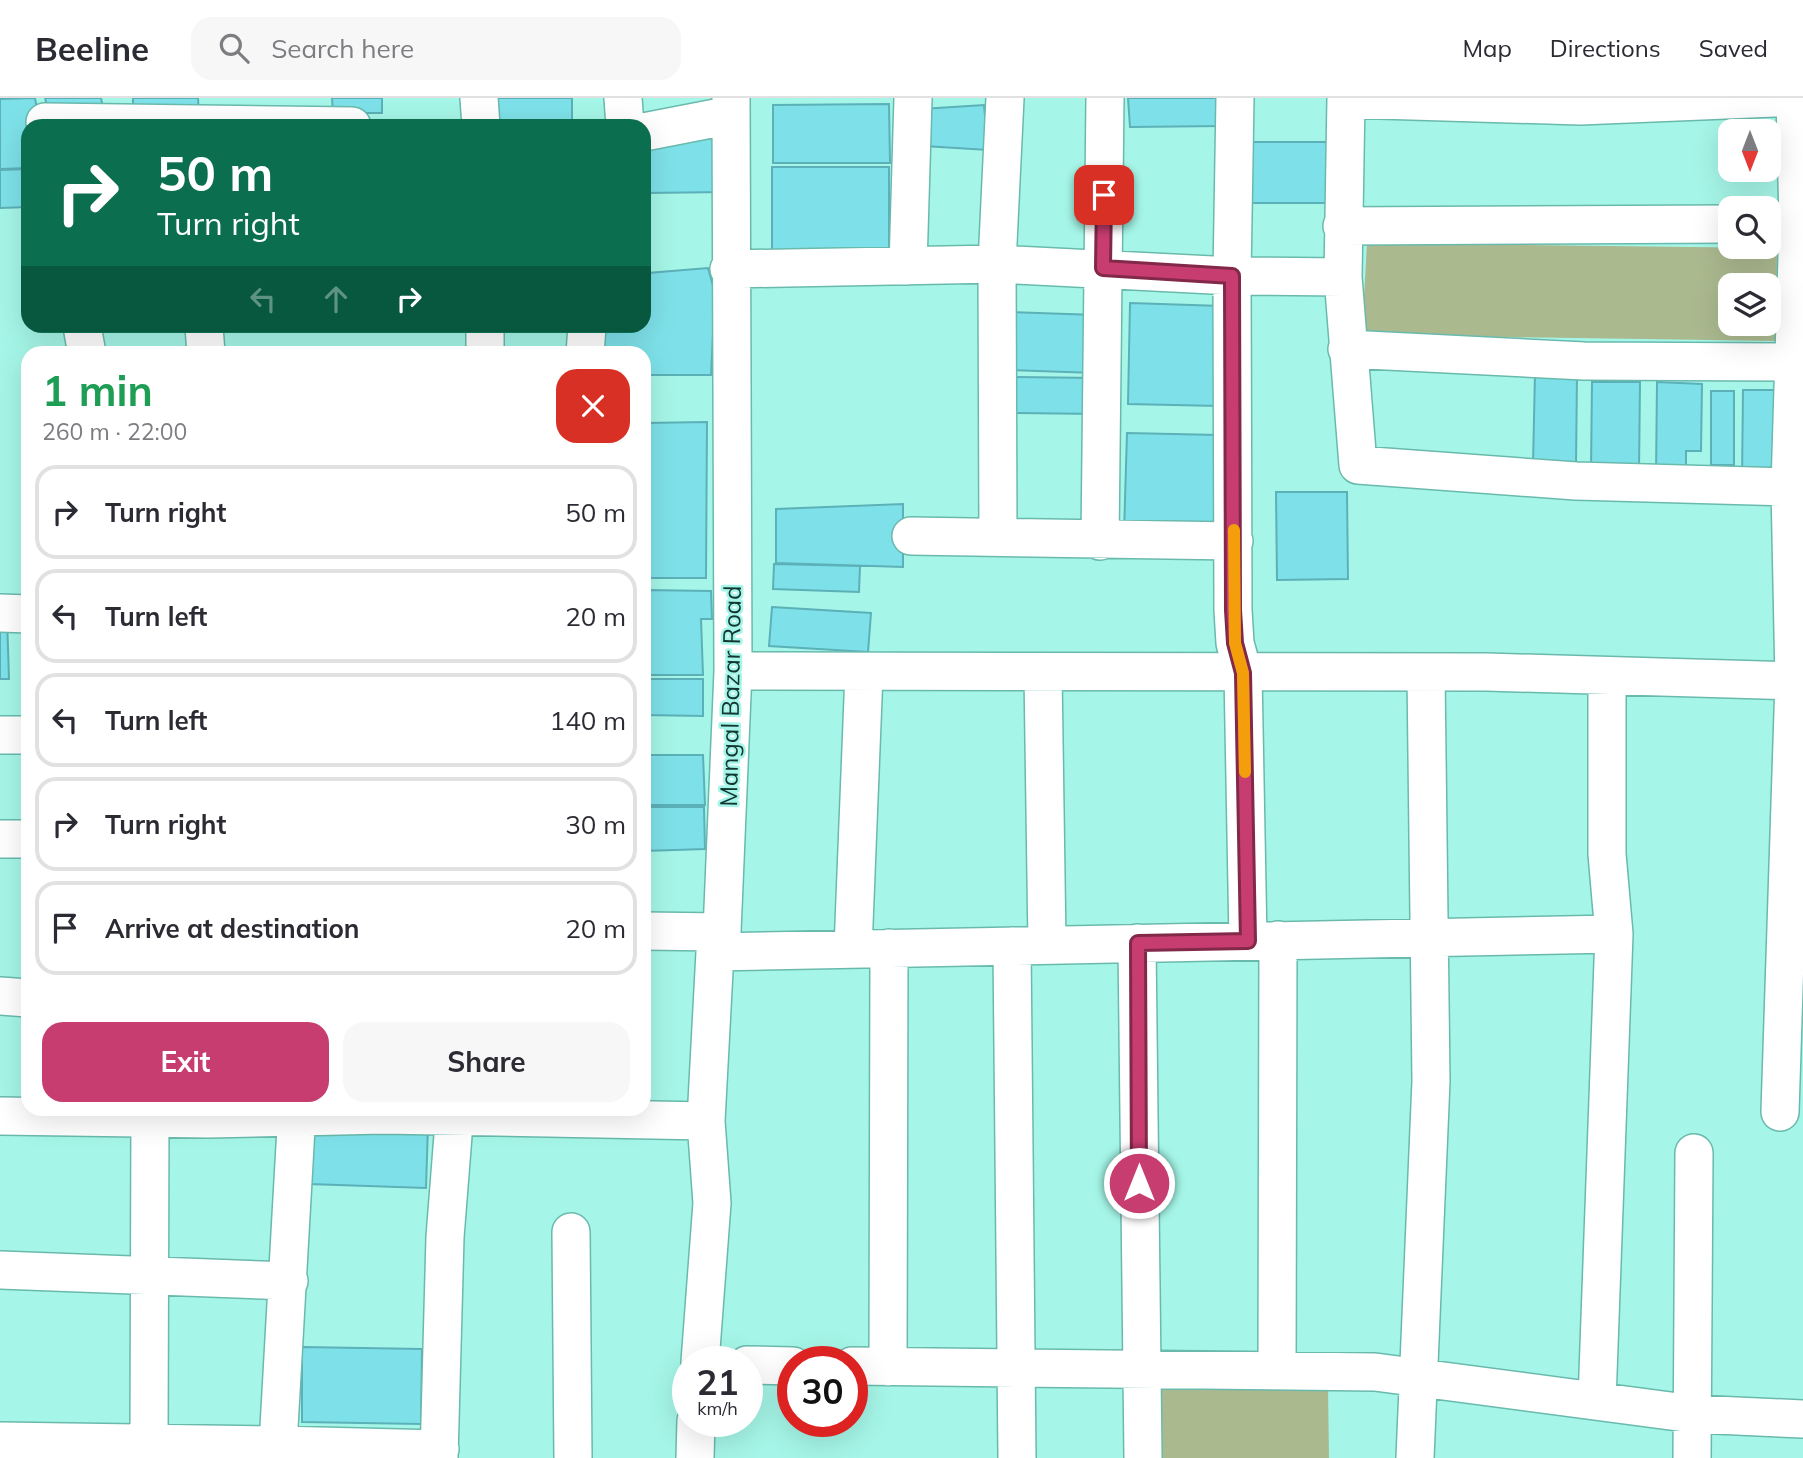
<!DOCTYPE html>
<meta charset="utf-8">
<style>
body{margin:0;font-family:Mulish,sans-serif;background:#f7f7f7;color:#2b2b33;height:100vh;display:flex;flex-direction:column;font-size:26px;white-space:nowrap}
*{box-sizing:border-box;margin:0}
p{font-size:23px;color:#7c7c81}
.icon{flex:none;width:38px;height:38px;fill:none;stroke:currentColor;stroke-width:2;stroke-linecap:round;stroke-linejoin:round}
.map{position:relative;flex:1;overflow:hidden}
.side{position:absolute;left:21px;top:248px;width:630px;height:770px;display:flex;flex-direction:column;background:#fff;border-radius:21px;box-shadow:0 7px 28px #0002}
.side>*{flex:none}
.banner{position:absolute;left:21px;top:21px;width:630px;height:214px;border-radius:21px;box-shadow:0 7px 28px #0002;background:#0b6e4f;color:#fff;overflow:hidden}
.needle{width:46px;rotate:180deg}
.fabs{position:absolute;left:1718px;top:21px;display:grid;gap:14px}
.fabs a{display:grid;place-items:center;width:63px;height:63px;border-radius:14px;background:#fff;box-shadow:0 7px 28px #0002;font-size:35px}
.speed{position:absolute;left:672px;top:1248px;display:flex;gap:14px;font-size:35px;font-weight:700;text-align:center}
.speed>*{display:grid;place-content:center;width:91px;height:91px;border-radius:50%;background:#fff;box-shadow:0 7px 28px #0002;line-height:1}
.speed small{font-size:18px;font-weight:400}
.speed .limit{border:10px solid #d22;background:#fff;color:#111}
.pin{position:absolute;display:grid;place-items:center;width:60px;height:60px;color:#fff;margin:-30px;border-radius:14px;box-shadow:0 4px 10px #0006}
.me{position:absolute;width:77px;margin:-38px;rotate:0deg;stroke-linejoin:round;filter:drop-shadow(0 0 5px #0008)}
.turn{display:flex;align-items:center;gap:24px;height:147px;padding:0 21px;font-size:32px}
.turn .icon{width:91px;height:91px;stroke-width:2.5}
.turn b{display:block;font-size:49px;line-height:60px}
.lanes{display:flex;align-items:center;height:66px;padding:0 21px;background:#0003;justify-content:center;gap:35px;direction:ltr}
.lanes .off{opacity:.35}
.round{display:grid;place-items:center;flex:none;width:74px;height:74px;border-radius:21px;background:#f7f7f7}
.overview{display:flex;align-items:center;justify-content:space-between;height:119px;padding:0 21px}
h1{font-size:42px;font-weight:700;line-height:52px;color:#1e9e55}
.cta{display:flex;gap:14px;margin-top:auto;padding:14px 21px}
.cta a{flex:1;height:80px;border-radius:21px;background:#c83d70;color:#fff;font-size:28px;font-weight:700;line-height:80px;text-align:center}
.cta a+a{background:#f7f7f7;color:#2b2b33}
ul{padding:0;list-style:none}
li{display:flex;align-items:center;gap:21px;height:94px;margin:0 14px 10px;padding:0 7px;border:4px solid #e1e1e2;border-radius:21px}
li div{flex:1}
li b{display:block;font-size:26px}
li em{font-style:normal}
header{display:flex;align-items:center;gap:42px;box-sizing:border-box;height:98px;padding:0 35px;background:#fff;border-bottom:2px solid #e1e1e2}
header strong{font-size:33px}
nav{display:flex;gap:38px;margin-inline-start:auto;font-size:24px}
.search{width:490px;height:63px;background:#f7f7f7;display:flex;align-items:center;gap:18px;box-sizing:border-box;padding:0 24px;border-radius:21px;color:#7c7c81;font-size:26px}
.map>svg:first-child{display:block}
.green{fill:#abb98f;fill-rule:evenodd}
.building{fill:#7ee1e9;stroke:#5cb0b7;stroke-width:2}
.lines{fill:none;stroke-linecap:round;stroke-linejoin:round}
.minor-casing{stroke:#69baad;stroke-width:40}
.minor{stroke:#fff;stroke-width:37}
.route-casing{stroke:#822849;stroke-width:18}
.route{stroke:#c83d70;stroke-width:12}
.slow{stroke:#f59e0b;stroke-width:12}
.labels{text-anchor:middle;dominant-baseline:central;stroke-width:5;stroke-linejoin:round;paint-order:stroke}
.street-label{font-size:24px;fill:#133631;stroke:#a5f6e8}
</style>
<header>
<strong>Beeline</strong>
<div class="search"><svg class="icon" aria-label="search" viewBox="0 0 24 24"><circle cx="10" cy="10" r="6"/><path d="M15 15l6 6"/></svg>Search here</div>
<nav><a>Map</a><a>Directions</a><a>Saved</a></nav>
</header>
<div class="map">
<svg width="1803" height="1360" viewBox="0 0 1803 1360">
<rect width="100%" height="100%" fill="#a5f6e8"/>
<path class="green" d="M1367 145 1777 150 1776 243 1362 237ZM1731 187H1769V226H1731Z
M1161 1283 1328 1289 1329 1360H1162Z"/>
<path class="building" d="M35 0 40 28H28V70L0 71V1Z
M45 0H101L103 10 49 16Z
M133 0H198L199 19 133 18Z
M332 0H382V15H333Z
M485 0H572V25L486 28Z
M1128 0H1219L1222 28 1130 29Z
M889 6 890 65H773V7Z
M984 7 988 52 924 48 922 11Z
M726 39V94L647 95 646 40Z
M1238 44H1335V105H1238Z
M772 69H889V156H772Z
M28 71V109L0 110V72Z
M708 170 715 195 711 277H644V256H593V228H644V198H650L648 175Z
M1130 205 1221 208 1219 308 1128 306Z
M1007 214 1096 217 1094 275 1005 272Z
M494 228H581V229L494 232Z
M1535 275 1577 276 1576 367H1533Z
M1005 279 1098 280V316L1005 315Z
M1592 284H1640L1639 374 1591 373Z
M1657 284 1702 286 1701 353H1686V379H1656Z
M1743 292H1775L1774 384 1742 383Z
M1711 293H1734V367H1711Z
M707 324 706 480H644V325Z
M1127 335 1218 337 1216 437 1124 435Z
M1276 394H1347L1348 481 1277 482Z
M903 406V469L776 465V411Z
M774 466 860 468 859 494 773 491Z
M644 492 711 493 712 521H701L703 577H644Z
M772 509 871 515 868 554 769 548Z
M0 519H7L9 581H0Z
M644 581H703V618L644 617Z
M644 657H703L705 707H644Z
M644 709H704L705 751 644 753Z
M311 1025 428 1027 426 1090 309 1086Z
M302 1249 422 1251 421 1326 302 1324Z"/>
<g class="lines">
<defs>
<path id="minor" d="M479 0 481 28
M623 0 625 28
M1235 0 1232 178 1233 512 1235 545 1243 575 1248 843
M1346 0 1343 179 1358 367 1576 383 1790 389
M1346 1 1580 8 1774 0
M45 24 352 28
M644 34 731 17
M1342 128 1731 126
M908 168 913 0
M729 171 997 166 1232 178 1343 179
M82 228 87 256
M204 228 206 256
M485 228V256
M1347 251 1584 263 1794 264
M585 256 587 228
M911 438 1234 443
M998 438 997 166 1005 0
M1100 443 1105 0
M0 515 28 516
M733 573 1487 574 1794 583
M1043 575 1047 847
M0 637H28
M0 741H28
M644 833 722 834
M1137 845 1143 1360
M1012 848 1017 1360
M853 851 864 575
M715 854 1614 836
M0 898 28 900
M1780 1014 1794 583 1790 389 1798 125 1795 0
M0 1018 208 1021 383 1017 706 1023
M571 1134 573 1360
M0 1172 289 1183
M700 1264 712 1105 706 1023 715 854 722 834 733 573 731 0
M747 1267 793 1268
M852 1268 1375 1274 1693 1316 1803 1321
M888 1269 889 850
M1277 1273 1278 842
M1597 1303 1614 836 1607 756V578
M0 1343 278 1347 297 1012
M149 1345 150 1012
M278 1347 440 1351
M439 1360 445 1139 455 1012
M695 1360 696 1323
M1415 1360 1431 983 1426 575
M1692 1360 1694 1055"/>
</defs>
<use href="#minor" class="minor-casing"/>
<use href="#minor" class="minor"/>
</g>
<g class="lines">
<defs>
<path id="route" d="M1104 97 1103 170 1232 178 1233 512 1235 545 1243 575 1248 843 1138 845 1139 1085"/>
</defs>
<use href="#route" class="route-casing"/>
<use href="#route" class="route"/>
<path class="slow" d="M1234 432 1235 545 1243 575 1245 674"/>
</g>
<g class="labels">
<g class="street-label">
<text transform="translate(730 598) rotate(-89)">Mangal Bazar Road</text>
</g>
</g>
</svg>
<div class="fabs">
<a><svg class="needle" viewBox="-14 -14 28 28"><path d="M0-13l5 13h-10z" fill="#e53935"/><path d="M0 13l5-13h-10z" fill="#7c7c81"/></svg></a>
<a><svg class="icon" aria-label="search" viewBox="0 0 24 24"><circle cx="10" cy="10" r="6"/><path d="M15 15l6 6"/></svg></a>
<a><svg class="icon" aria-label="layers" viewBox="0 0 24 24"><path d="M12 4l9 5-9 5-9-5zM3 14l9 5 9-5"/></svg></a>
</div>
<div class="speed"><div>21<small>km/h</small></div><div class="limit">30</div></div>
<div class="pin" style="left:1104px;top:97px;background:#d93025"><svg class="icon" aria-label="arrive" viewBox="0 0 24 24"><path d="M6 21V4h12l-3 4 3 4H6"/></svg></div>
<svg class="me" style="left:1139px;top:1085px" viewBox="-20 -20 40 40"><circle r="17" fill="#c83d70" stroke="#fff" stroke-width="3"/><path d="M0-11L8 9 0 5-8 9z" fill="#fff"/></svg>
<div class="banner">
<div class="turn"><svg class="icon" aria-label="right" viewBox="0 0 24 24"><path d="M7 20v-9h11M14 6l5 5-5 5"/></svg><div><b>50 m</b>Turn right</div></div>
<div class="lanes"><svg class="icon off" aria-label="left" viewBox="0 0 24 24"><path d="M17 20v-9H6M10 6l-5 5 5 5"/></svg><svg class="icon off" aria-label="ahead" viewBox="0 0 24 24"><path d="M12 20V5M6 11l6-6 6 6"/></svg><svg class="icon" aria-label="right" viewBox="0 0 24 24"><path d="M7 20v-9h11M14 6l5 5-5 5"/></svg></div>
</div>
<section class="side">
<div class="overview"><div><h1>1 min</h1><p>260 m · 22:00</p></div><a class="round" style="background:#d93025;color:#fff"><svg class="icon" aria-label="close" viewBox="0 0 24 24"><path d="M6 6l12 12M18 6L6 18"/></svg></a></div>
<ul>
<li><svg class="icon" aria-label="right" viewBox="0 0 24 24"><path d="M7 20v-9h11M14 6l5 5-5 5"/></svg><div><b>Turn right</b></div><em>50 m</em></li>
<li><svg class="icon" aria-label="left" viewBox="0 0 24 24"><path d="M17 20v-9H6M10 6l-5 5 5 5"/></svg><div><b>Turn left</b></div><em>20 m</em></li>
<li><svg class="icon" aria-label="left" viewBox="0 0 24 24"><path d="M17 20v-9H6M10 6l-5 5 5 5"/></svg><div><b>Turn left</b></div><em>140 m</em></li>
<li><svg class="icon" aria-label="right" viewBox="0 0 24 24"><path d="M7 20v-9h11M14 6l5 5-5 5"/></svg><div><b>Turn right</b></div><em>30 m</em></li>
<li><svg class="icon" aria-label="arrive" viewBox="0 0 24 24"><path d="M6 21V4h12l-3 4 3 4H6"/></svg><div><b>Arrive at destination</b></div><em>20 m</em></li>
</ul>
<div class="cta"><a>Exit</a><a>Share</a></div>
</section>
</div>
